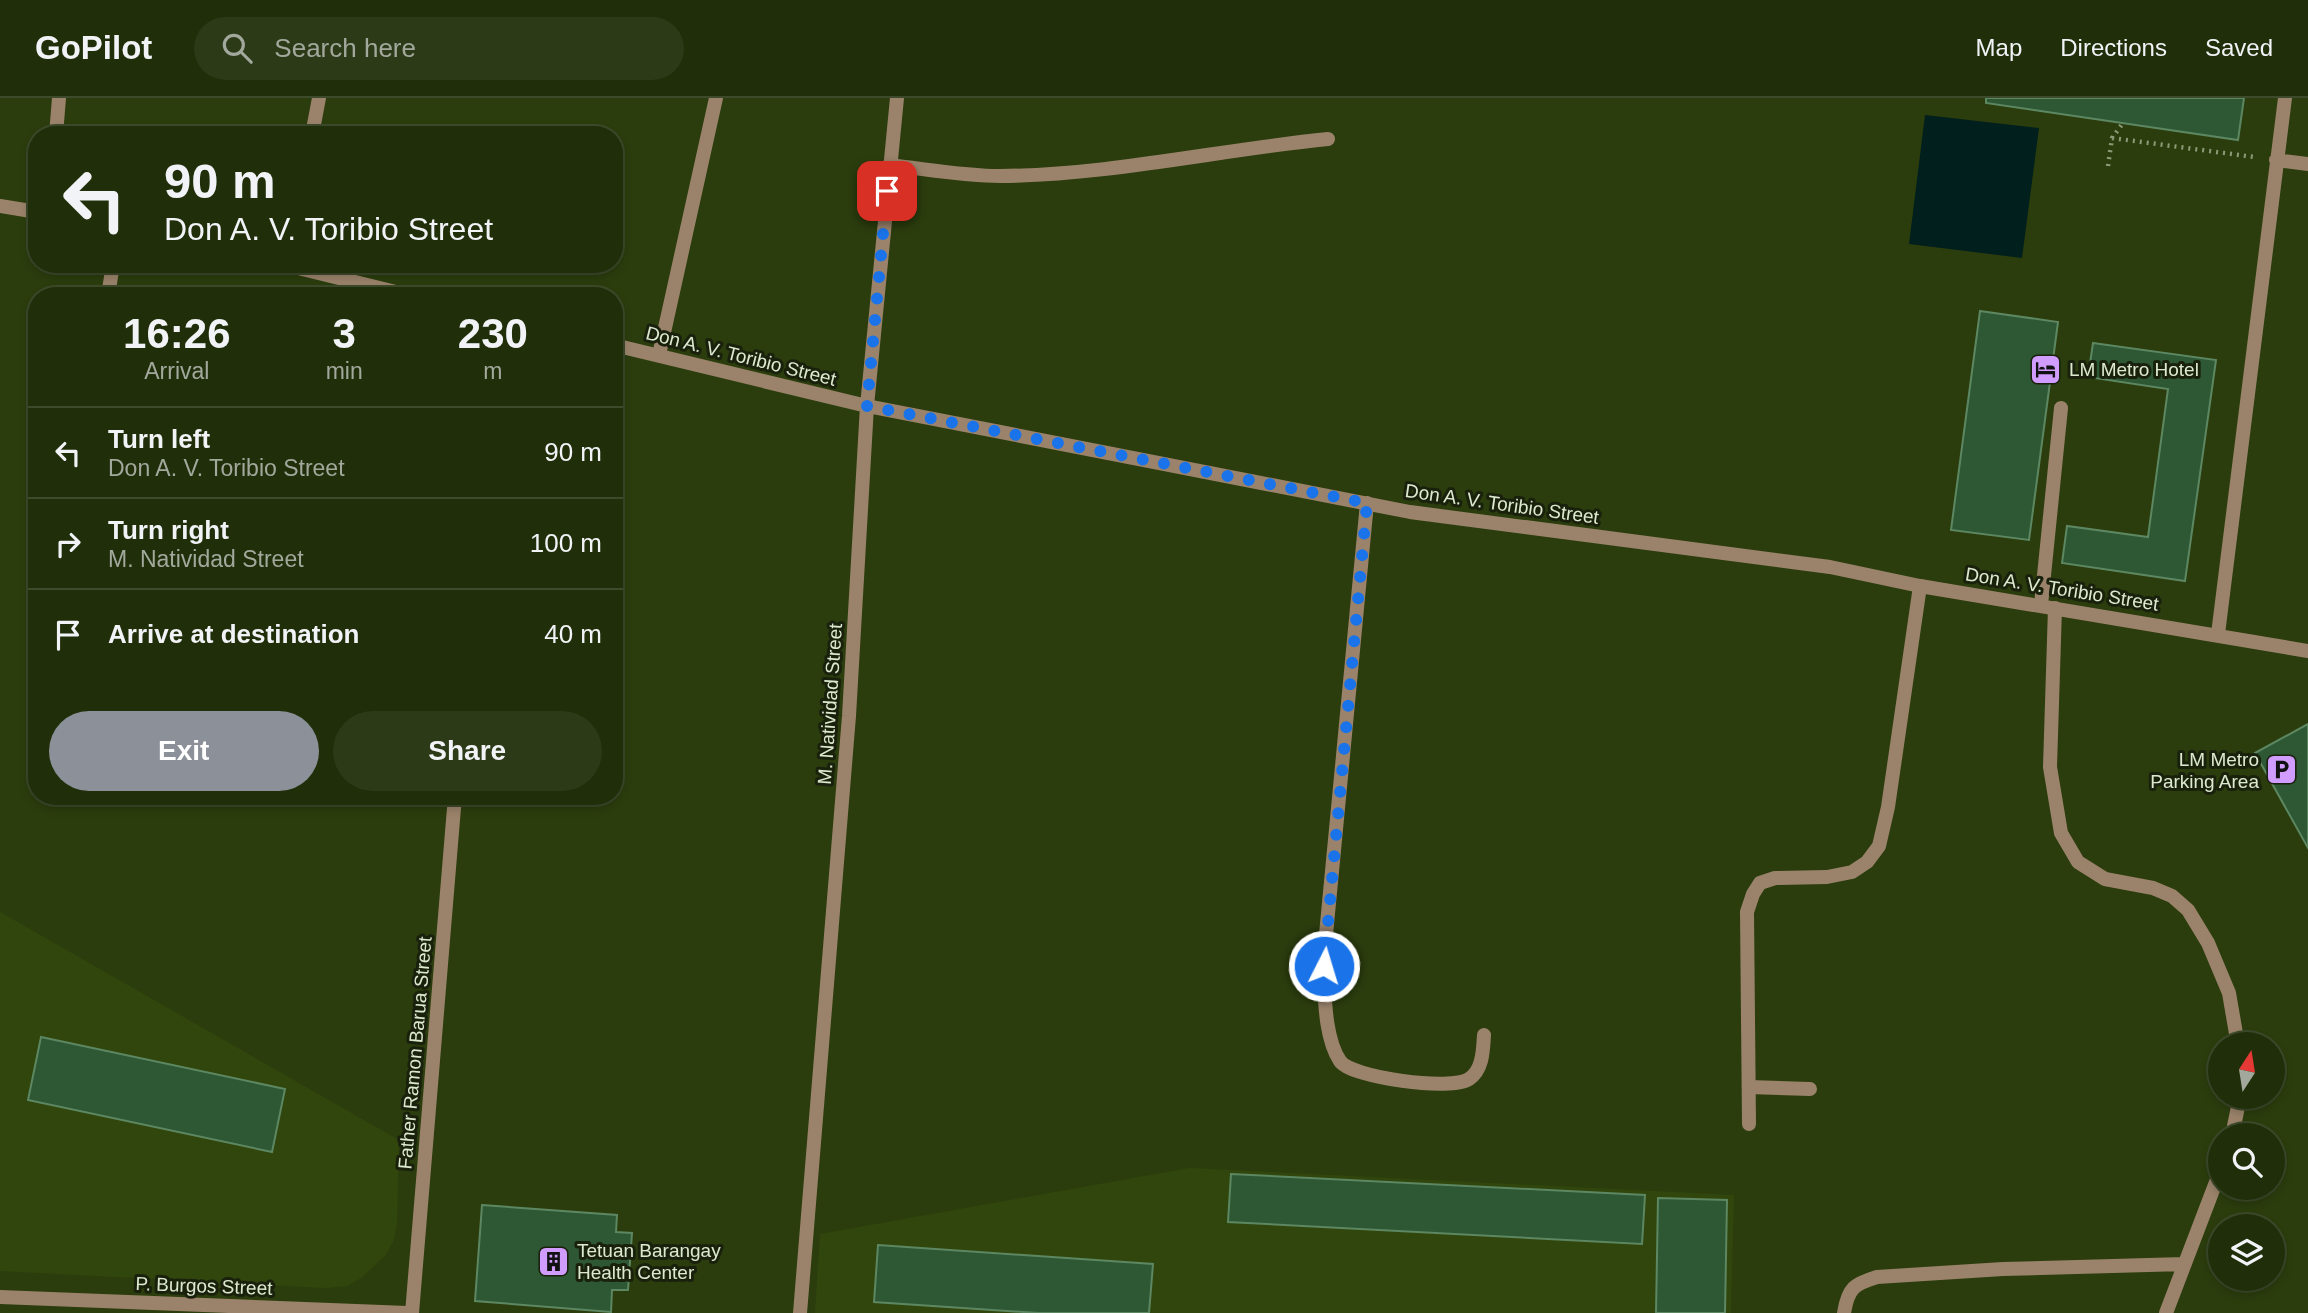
<!DOCTYPE html>
<style>
body{margin:0;font-family:Arial,sans-serif;background:#2d3a18;color:#f1f3f6;height:100vh;display:flex;flex-direction:column;font-size:26px;white-space:nowrap}
*{box-sizing:border-box;margin:0}
p{font-size:23px;color:#a2a89c}
.icon{flex:none;width:38px;height:38px;fill:none;stroke:currentColor;stroke-width:2;stroke-linecap:round;stroke-linejoin:round}
.map{position:relative;flex:1;overflow:hidden}
.sheet{position:absolute;left:28px;top:189px;width:595px;height:518px;display:flex;flex-direction:column;background:#202e0a;border-radius:28px;box-shadow:0 4px 10px #0003,0 0 0 2px #3d4a2b}
.sheet>*{flex:none}
.top-card{position:absolute;left:28px;top:28px;width:595px;height:147px;border-radius:28px;box-shadow:0 4px 10px #0003,0 0 0 2px #3d4a2b;background:#202e0a;color:#f1f3f6;overflow:hidden}
.needle{width:46px;rotate:12deg}
.controls{position:absolute;left:2208px;top:934px;display:grid;gap:14px}
.controls a{display:grid;place-items:center;width:77px;height:77px;border-radius:50%;background:#202e0a;box-shadow:0 4px 10px #0003,0 0 0 2px #3d4a2b;font-size:35px}
.pin{position:absolute;display:grid;place-items:center;width:60px;height:60px;color:#fff;margin:-30px;border-radius:14px;box-shadow:0 4px 10px #0006}
.me{position:absolute;width:77px;margin:-38px;rotate:5deg;stroke-linejoin:round;filter:drop-shadow(0 0 5px #0008)}
.turn{display:flex;align-items:center;gap:24px;height:147px;padding:0 21px;font-size:32px}
.turn .icon{width:91px;height:91px;stroke-width:2.5}
.turn b{display:block;font-size:49px;line-height:60px}
.eta{display:flex;justify-content:space-evenly;align-items:center;height:119px;text-align:center}
.eta b{font-size:42px;font-weight:600;line-height:49px}
.primary-button{display:flex;gap:14px;margin-top:auto;padding:14px 21px}
.primary-button a{flex:1;height:80px;border-radius:42px;background:#8c9099;color:#fff;font-size:28px;font-weight:600;line-height:80px;text-align:center}
.primary-button a+a{background:#2d3a18;color:#f1f3f6}
ul{padding:0;list-style:none}
li{display:flex;align-items:center;gap:21px;height:91px;padding:0 21px;border-top:2px solid #3d4a2b}
li div{flex:1}
li b{display:block;font-size:26px}
li em{font-style:normal}
header{display:flex;align-items:center;gap:42px;box-sizing:border-box;height:98px;padding:0 35px;background:#202e0a;border-bottom:2px solid #3d4a2b}
header strong{font-size:33px}
nav{display:flex;gap:38px;margin-inline-start:auto;font-size:24px}
.search{width:490px;height:63px;background:#2d3a18;display:flex;align-items:center;gap:18px;box-sizing:border-box;padding:0 24px;border-radius:38px;color:#a2a89c;font-size:26px}
.map>svg:first-child{display:block}
.built{fill:#31460d}
.water{fill:#001f1d}
.building{fill:#2e5734;stroke:#5c8761;stroke-width:2}
.lines{fill:none;stroke-linecap:round;stroke-linejoin:round}
.path{stroke:#8c9b77;stroke-width:4.5;stroke-dasharray:2 5;stroke-linecap:butt}
.service{stroke:#9b836b;stroke-width:14}
.minor{stroke:#9b836b;stroke-width:14}
.tertiary{stroke:#9b836b;stroke-width:14}
.route{stroke:#1a73e8;stroke-width:12;stroke-dasharray:0 21.6}
.labels{text-anchor:middle;dominant-baseline:central;stroke-width:6;stroke-linejoin:round;paint-order:stroke}
.street-label{font-size:19px;fill:#dde9cf;stroke:#19210d}
.poi-label{font-size:19px;fill:#dde9cf;stroke:#19210d;text-anchor:start}
</style>
<header>
<strong>GoPilot</strong>
<div class="search"><svg class="icon" aria-label="search" viewBox="0 0 24 24"><circle cx="10" cy="10" r="6"/><path d="M15 15l6 6"/></svg>Search here</div>
<nav><a>Map</a><a>Directions</a><a>Saved</a></nav>
</header>
<div class="map">
<svg width="2308" height="1215" viewBox="0 0 2308 1215">
<rect width="100%" height="100%" fill="#2b3d0d"/>
<path class="built" d="M0 814 399 1042 397 1124 394 1142 386 1157 361 1180 347 1188 326 1190 0 1173Z
M1189 1070 1734 1097 1731 1215H815L820 1136Z"/>
<path class="water" d="M1925 17 2039 30 2022 160 1909 146Z"/>
<path class="building" d="M1986 0H2244L2238 42 1986 5Z
M1980 213 2058 224 2029 442 1951 432Z
M2093 245 2216 262 2185 483 2062 465 2067 428 2148 439 2168 291 2088 279Z
M2308 626V750L2255 655Z
M41 939 285 991 272 1054 28 1002Z
M1231 1076 1645 1097 1642 1146 1228 1124Z
M1658 1100 1727 1102 1725 1215H1656Z
M482 1107 617 1117 616 1134 632 1135 628 1192H612L611 1214 475 1203Z
M878 1147 1153 1166 1149 1215H1038L874 1204Z"/>
<g class="lines">
<path class="path" d="M2112 40 2254 59
M2108 68 2112 40 2123 25"/>
<path class="service" d="M2041 507 2061 310"/>
<path class="minor" d="M56 37 59 0
M312 37 319 0
M2276 62 2308 66
M889 67C926 71 964 78 1000 78 1111 77 1218 52 1328 41
M108 198 113 166
M659 257 716 0
M1367 405 1323 868C1325 896 1324 939 1340 963 1351 980 1452 993 1469 981 1483 972 1483 952 1484 937
M2055 510 2050 669 2061 735 2078 764 2105 781 2153 790 2172 798 2188 812 2208 845 2229 895 2238 947
M2218 536 2285 0
M1749 989 1810 991
M1749 1026 1747 814 1753 796 1760 785 1775 780 1827 779 1852 774 1867 764 1879 748 1888 709 1920 488
M2232 1038 2240 999
M0 1199 407 1215
M412 1215 455 698
M1844 1215C1848 1190 1854 1186 1877 1179L2003 1171 2184 1166
M2166 1215 2221 1071"/>
<path class="tertiary" d="M0 108 37 114
M282 166 412 198
M614 247 867 308 1410 414 1830 469 1920 488 2308 553
M800 1215 849 618 867 308 897 0"/>
</g>
<g class="lines">
<path class="route" d="M887 93 867 308 1367 405 1324 868"/>
</g>
<defs>
<symbol id="hotel-square" viewBox="-11 -11 22 22"><rect x="-9" y="-9" width="18" height="18" rx="4" fill="#d09dfe" stroke="#19210d"/><path d="M-6-4.5h1.5V1H6V5H4.5V3h-9V5H-6ZM-4 0a1.8 1.8 0 1 1 3.6 0ZM.5 0V-2.5h3Q6-2.5 6 0Z" fill="#111"/></symbol>
<symbol id="parking-square" viewBox="-11 -11 22 22"><rect x="-9" y="-9" width="18" height="18" rx="4" fill="#d09dfe" stroke="#19210d"/><path d="M-3.5-5.5H1a3.5 3.5 0 0 1 0 7H-1V5.5H-3.5ZM-1-3.4V-.6H.8a1.4 1.4 0 0 0 0-2.8Z" fill="#111"/></symbol>
<symbol id="building-square" viewBox="-11 -11 22 22"><rect x="-9" y="-9" width="18" height="18" rx="4" fill="#d09dfe" stroke="#19210d"/><path d="M-4-6H4V6H1V3H-1V6H-4ZM-2.5-4.3h1.7v1.8h-1.7ZM.8-4.3h1.7v1.8H.8ZM-2.5-1h1.7V.8h-1.7ZM.8-1h1.7V.8H.8Z" fill="#111"/></symbol>
</defs>
<g fill-rule="evenodd">
<use href="#hotel-square" x="2028" y="254" width="35" height="35"/>
<use href="#parking-square" x="2264" y="654" width="35" height="35"/>
<use href="#building-square" x="536" y="1146" width="35" height="35"/>
</g>
<g class="labels">
<g class="street-label">
<text transform="translate(741 258) rotate(14)">Don A. V. Toribio Street</text>
<text transform="translate(1502 406) rotate(8)">Don A. V. Toribio Street</text>
<text transform="translate(2062 491) rotate(9)">Don A. V. Toribio Street</text>
<text transform="translate(830 606) rotate(-86)">M. Natividad Street</text>
<text transform="translate(415 955) rotate(-85)">Father Ramon Barua Street</text>
<text transform="translate(204 1188) rotate(2)">P. Burgos Street</text>
</g>
<g class="poi-label">
<text x="2069" y="271">LM Metro Hotel</text>
<text x="2259" y="661" text-anchor="end">LM Metro<tspan x="2259" dy="22">Parking Area</tspan></text>
<text x="577" y="1152">Tetuan Barangay<tspan x="577" dy="22">Health Center</tspan></text>
</g>
</g>
</svg>
<div class="controls">
<a><svg class="needle" viewBox="-14 -14 28 28"><path d="M0-13l5 13h-10z" fill="#e53935"/><path d="M0 13l5-13h-10z" fill="#a2a89c"/></svg></a>
<a><svg class="icon" aria-label="search" viewBox="0 0 24 24"><circle cx="10" cy="10" r="6"/><path d="M15 15l6 6"/></svg></a>
<a><svg class="icon" aria-label="layers" viewBox="0 0 24 24"><path d="M12 4l9 5-9 5-9-5zM3 14l9 5 9-5"/></svg></a>
</div>
<div class="pin" style="left:887px;top:93px;background:#d93025"><svg class="icon" aria-label="arrive" viewBox="0 0 24 24"><path d="M6 21V4h12l-3 4 3 4H6"/></svg></div>
<svg class="me" style="left:1324px;top:868px" viewBox="-20 -20 40 40"><circle r="17" fill="#1a73e8" stroke="#fff" stroke-width="3"/><path d="M0-11L8 9 0 5-8 9z" fill="#fff"/></svg>
<div class="top-card">
<div class="turn"><svg class="icon" aria-label="left" viewBox="0 0 24 24"><path d="M17 20v-9H6M10 6l-5 5 5 5"/></svg><div><b>90 m</b>Don A. V. Toribio Street</div></div>
</div>
<section class="sheet">
<div class="eta">
<div><b>16:26</b><p>Arrival</p></div>
<div><b>3</b><p>min</p></div>
<div><b>230</b><p>m</p></div>
</div>
<ul>
<li><svg class="icon" aria-label="left" viewBox="0 0 24 24"><path d="M17 20v-9H6M10 6l-5 5 5 5"/></svg><div><b>Turn left</b><p>Don A. V. Toribio Street</p></div><em>90 m</em></li>
<li><svg class="icon" aria-label="right" viewBox="0 0 24 24"><path d="M7 20v-9h11M14 6l5 5-5 5"/></svg><div><b>Turn right</b><p>M. Natividad Street</p></div><em>100 m</em></li>
<li><svg class="icon" aria-label="arrive" viewBox="0 0 24 24"><path d="M6 21V4h12l-3 4 3 4H6"/></svg><div><b>Arrive at destination</b></div><em>40 m</em></li>
</ul>
<div class="primary-button"><a>Exit</a><a>Share</a></div>
</section>
</div>
